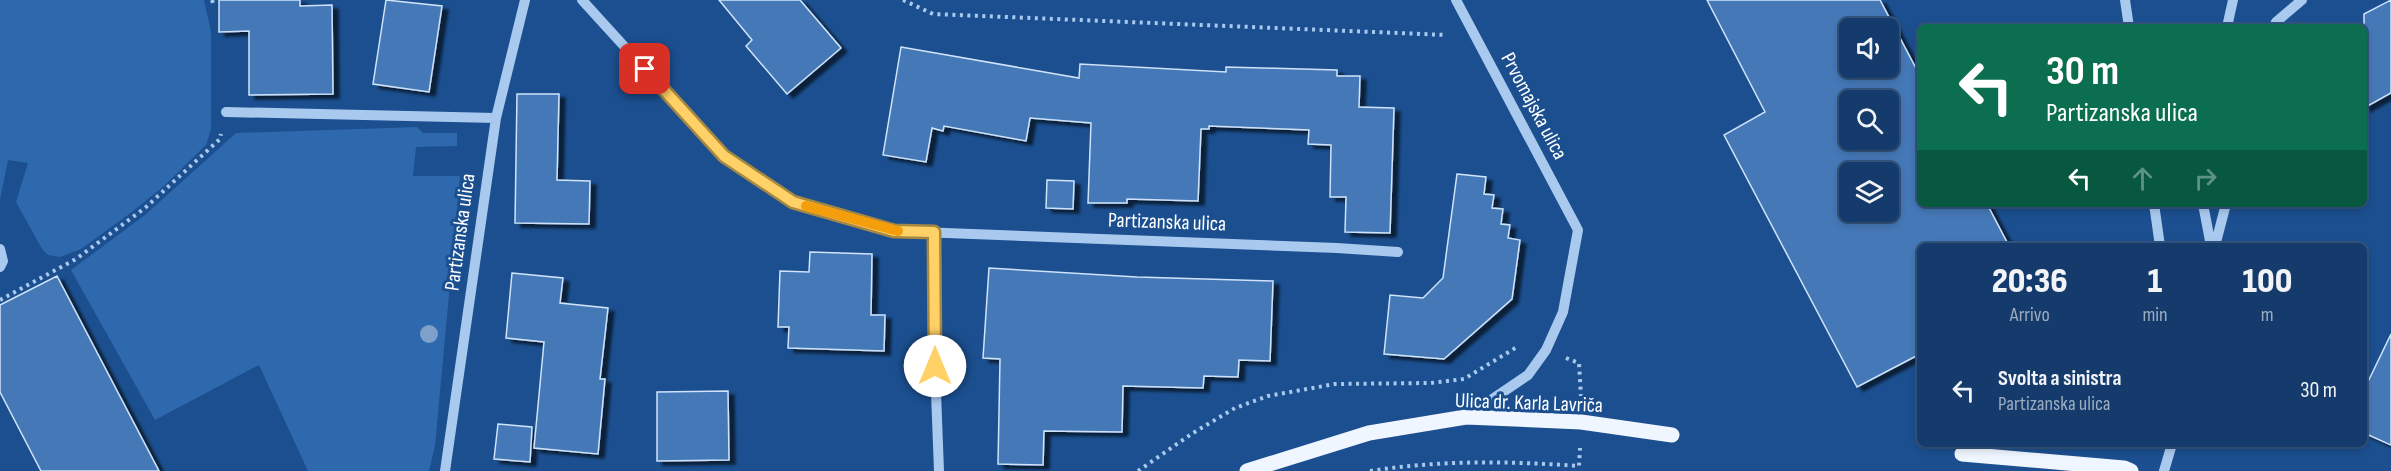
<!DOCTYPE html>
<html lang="it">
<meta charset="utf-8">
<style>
body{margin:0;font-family:"Sofia Sans Condensed",sans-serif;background:#214673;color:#f1f3f6;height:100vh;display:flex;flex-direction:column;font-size:22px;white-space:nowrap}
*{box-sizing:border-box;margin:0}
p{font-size:20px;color:#9dadc1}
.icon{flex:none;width:33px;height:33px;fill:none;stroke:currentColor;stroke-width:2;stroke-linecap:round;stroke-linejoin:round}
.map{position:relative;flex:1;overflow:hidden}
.side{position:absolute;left:1917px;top:243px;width:450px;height:204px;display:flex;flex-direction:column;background:#143b6b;border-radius:9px;box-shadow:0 3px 9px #0003,0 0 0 2px #33557e}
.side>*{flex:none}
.banner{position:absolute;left:1917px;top:24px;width:450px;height:183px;border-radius:9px;box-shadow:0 3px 9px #0003,0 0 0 2px #33557e;background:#0b6e4f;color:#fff;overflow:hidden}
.controls{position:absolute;left:1839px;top:18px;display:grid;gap:12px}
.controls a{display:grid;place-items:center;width:60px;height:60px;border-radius:9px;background:#143b6b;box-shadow:0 3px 9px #0003,0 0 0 2px #33557e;font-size:30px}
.pin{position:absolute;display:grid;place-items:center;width:51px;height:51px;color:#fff;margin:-26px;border-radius:12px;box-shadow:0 3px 9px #0006}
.me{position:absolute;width:66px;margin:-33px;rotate:0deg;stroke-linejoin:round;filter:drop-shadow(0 0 4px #0008)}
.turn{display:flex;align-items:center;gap:21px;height:126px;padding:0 30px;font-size:27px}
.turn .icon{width:78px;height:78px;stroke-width:2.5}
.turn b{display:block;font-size:42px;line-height:51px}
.lanes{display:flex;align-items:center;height:57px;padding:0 30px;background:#0003;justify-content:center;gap:30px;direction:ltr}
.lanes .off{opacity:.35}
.eta{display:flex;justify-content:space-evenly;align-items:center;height:102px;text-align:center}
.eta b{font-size:36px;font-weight:800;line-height:42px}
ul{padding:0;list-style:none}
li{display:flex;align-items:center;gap:18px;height:90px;padding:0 30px}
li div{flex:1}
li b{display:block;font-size:22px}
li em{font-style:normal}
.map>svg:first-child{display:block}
.green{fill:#2e69ad}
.building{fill:#4478b7;stroke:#cfe3fa;stroke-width:1.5;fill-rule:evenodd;filter:url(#shadow)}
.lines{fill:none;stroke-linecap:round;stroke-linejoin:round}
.path{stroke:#a9c9ee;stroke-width:4;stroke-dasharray:3 4.5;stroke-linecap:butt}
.minor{stroke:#a9c9ee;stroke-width:10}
.major{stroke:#f0f6ff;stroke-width:15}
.tree{fill:#7ea0ca}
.route-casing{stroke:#a68842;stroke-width:15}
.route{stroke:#ffd166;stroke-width:10}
.slow{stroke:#f59e0b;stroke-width:10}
.labels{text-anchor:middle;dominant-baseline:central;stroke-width:6;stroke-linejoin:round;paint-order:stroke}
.street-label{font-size:21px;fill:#fff;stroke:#1b4f8f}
</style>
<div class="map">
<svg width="2391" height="471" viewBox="0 0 2391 471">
<defs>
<filter id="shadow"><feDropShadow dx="6" dy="4" stdDeviation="1.5" flood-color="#0009"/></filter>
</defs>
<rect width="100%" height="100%" fill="#1b4f8f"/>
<path class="green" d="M0 0H204L211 32V129L206 145 164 186 128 215 81 249 60 257 48 255 42 249 16 202 28 163 8 160 0 200Z
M417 127 423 133H457V146L416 147 413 176H460L435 446 429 471H308L259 365 155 420 71 270 145 215 236 133Z"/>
<path class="building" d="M219 0H300V6L332 5 333 94 249 95V31L219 32Z
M386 0 442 6 429 92 373 84Z
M719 0H800L841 48 787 94 746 46 752 40Z
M1707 0H1880L1920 76V204H1987L2009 246H1920V354L1857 387 1724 135 1765 112ZM1850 28H1888V68H1850ZM1850 100H1888V140H1850ZM1850 172H1888V212H1850Z
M2391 0V93L2364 108V14Z
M901 47 1079 78 1080 64 1226 72V67L1337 70V76H1360L1359 107 1394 108 1390 233 1345 232 1346 197H1330L1331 145 1308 144 1309 130 1209 126V129H1201L1198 201 1127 199V203H1088L1091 123 1030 118 1026 141 944 126 943 131 932 128 926 162 883 155Z
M517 94H559L557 180 590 181 589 224 515 223Z
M1457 174 1486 177 1484 194 1494 195 1492 208 1503 209 1501 224 1510 225 1508 238 1520 240 1512 299 1444 359 1384 354 1390 295 1423 298 1443 278Z
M1047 180 1074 181 1073 209 1046 208Z
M810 252 872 254 871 315H885L884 351 788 348 789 327H778L780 271 809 272Z
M989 268 1137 277 1273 281 1270 361 1239 360 1238 377 1204 376 1203 388 1123 386 1122 432 1044 431 1043 465 998 464 1000 359 983 358Z
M512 273 563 278 560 303 608 308 600 379H605L598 454 534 448 544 342 506 338Z
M57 276 159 471H41L0 392V305Z
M2391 334V445L2364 433V390Z
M728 391 729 460 657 461V392Z
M498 424 532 427 530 462 494 459Z"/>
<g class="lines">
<path class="path" d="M212 0 214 6
M903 0 933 14 1447 35
M0 300 76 259 145 208 220 139 221 134
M1566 358 1579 363 1581 396
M1138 471 1193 433 1235 408 1268 396 1335 384 1431 383 1464 379 1517 347
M1370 471C1440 460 1509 461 1579 466L1580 448"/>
<path class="minor" d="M582 0 724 156 793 202 894 231 1337 248 1398 252
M1456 0 1578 230 1563 312 1546 350 1528 375 1466 417
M2125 0 2129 27
M2227 27 2233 0
M2274 27 2276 22 2302 0
M226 112 496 118
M2154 204 2160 246
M2203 204 2211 246
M934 232 935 366 939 471
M2215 246 2226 204
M0 249 3 261 0 267
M445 471 496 118 525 0
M2164 471 2172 444"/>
<path class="major" d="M1962 454 2124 468 2131 471
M1247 471 1369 433 1466 417 1581 422 1672 435"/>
</g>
<circle class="tree" cx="429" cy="334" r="9"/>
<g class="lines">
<defs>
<path id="route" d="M645 69 724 156 793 202 894 231 934 232 935 366"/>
</defs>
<use href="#route" class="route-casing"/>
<use href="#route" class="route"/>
<path class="slow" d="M806 206 898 231"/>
</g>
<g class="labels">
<g class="street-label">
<text transform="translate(1534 106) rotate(62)">Prvomajska ulica</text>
<text transform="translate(1167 222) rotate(2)">Partizanska ulica</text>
<text transform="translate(460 232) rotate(-82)">Partizanska ulica</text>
<text transform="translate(1529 403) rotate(2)">Ulica dr. Karla Lavriča</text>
</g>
</g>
</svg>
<div class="controls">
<a><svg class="icon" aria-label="sound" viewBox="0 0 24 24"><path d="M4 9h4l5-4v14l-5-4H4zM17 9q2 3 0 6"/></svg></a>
<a><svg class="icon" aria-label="search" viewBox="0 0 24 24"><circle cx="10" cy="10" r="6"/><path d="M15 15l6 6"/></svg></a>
<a><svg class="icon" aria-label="layers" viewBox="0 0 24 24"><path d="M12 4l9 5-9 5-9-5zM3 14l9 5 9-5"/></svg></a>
</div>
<div class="pin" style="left:645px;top:69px;background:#d93025"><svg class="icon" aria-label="arrive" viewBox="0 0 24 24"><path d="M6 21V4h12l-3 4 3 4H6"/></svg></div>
<svg class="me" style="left:935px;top:366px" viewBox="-20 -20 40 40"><circle r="19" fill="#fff"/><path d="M0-13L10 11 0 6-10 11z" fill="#ffd166"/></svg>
<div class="banner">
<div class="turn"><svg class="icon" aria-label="left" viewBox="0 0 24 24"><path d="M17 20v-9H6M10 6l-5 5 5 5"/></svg><div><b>30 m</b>Partizanska ulica</div></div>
<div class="lanes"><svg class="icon" aria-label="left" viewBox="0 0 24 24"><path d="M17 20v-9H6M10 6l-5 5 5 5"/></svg><svg class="icon off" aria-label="ahead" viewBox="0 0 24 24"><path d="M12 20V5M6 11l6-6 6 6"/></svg><svg class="icon off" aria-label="right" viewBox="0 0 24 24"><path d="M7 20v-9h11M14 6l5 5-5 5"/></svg></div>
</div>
<section class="side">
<div class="eta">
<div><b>20:36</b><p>Arrivo</p></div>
<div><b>1</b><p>min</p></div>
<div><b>100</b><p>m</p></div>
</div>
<ul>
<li><svg class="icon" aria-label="left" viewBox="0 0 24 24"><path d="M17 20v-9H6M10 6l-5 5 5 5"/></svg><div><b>Svolta a sinistra</b><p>Partizanska ulica</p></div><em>30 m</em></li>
</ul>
</section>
</div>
